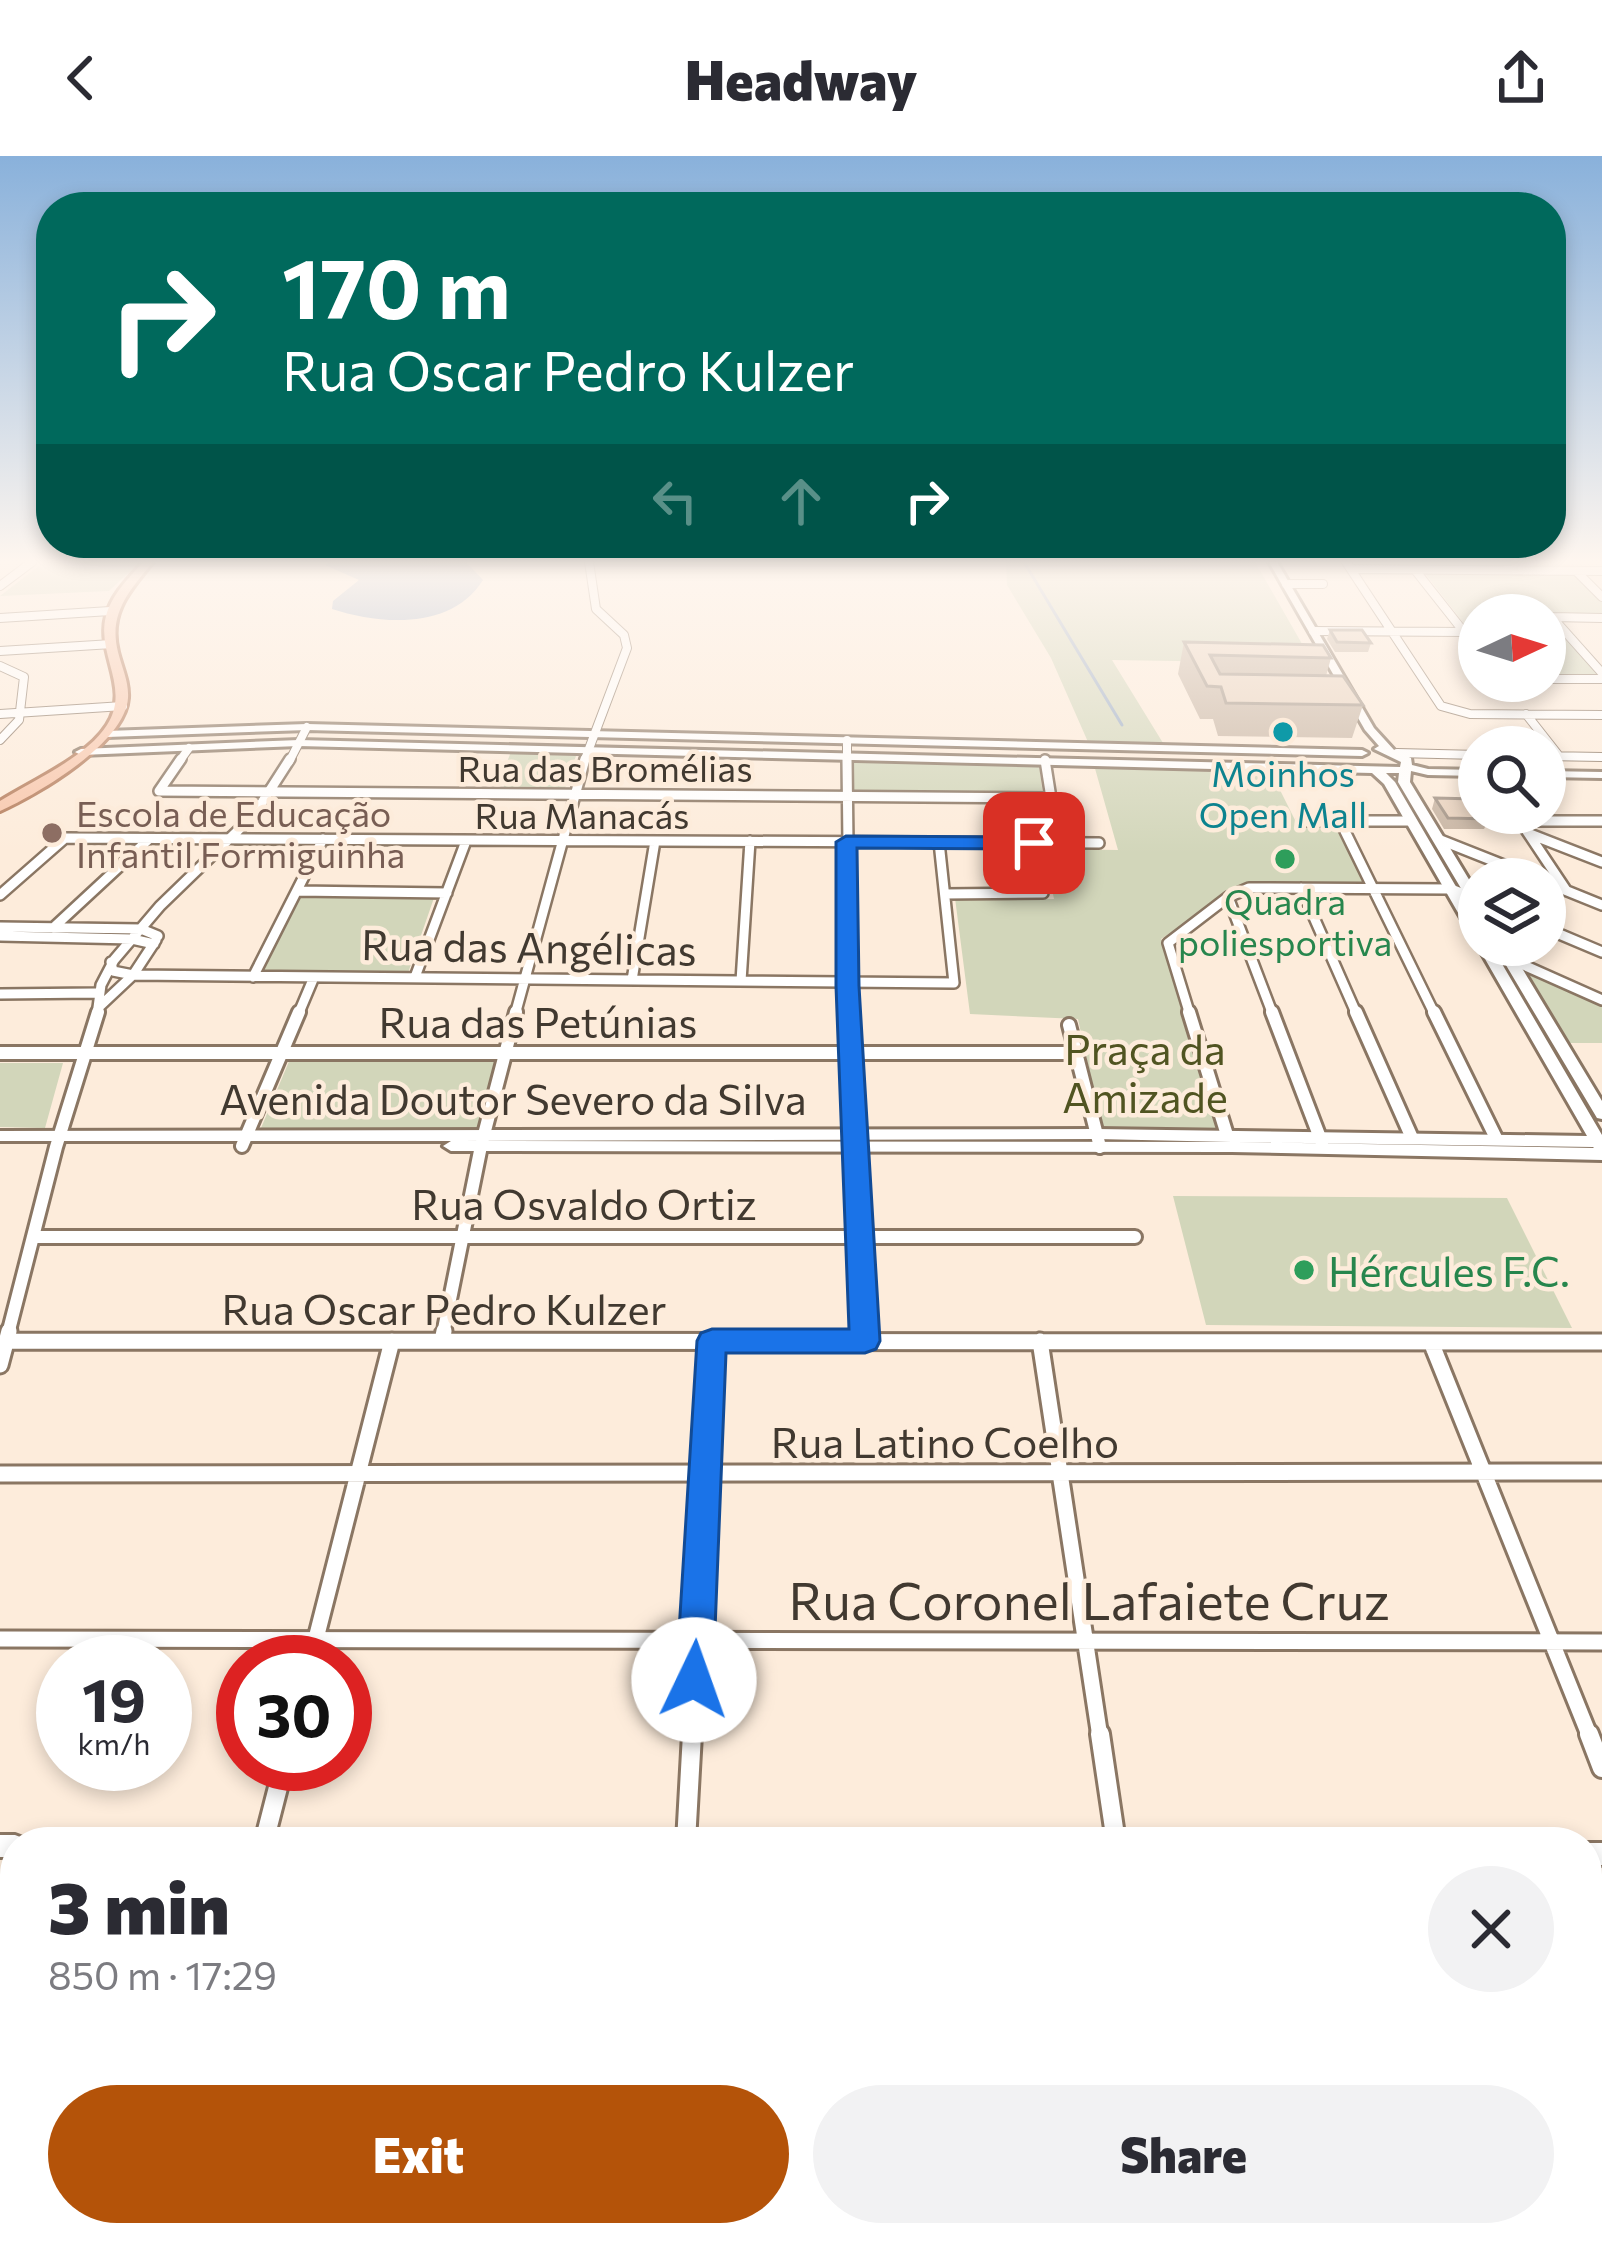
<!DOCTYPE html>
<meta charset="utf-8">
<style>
body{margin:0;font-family:Commissioner,sans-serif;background:#f2f2f3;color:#2b2b33;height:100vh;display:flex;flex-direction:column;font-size:45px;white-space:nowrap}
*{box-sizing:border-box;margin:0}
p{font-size:39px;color:#7c7c81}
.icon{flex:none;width:66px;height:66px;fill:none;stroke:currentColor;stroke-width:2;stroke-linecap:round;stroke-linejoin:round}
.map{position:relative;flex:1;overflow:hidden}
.details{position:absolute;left:0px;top:1671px;width:1602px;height:420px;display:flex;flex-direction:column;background:#fff;border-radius:48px 48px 0 0;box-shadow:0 6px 18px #0003}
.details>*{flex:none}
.banner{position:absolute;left:36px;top:36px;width:1530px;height:366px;border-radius:48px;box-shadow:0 6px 18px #0003;background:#00695c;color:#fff;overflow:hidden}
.needle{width:78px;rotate:86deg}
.controls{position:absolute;left:1458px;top:438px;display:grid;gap:24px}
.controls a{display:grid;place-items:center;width:108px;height:108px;border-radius:50%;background:#fff;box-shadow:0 6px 18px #0003;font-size:60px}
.speed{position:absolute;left:36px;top:1479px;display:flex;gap:24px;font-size:60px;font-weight:700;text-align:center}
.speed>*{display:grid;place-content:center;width:156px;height:156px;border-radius:50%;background:#fff;box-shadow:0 6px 18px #0003;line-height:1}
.speed small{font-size:30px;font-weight:400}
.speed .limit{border:18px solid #d22;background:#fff;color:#111}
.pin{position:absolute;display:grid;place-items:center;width:102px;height:102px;color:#fff;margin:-51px;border-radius:24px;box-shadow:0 6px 18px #0006}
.me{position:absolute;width:132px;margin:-66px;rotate:3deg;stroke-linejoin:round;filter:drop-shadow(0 0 9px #0008)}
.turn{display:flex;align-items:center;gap:42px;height:252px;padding:0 48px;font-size:54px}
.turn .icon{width:156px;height:156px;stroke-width:2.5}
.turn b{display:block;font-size:84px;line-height:102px}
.lanes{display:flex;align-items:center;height:114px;padding:0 48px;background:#0003;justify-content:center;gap:60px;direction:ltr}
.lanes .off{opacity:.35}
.round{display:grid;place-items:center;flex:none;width:126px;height:126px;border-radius:63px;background:#f2f2f3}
.headline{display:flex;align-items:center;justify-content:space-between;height:204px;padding:0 48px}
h1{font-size:72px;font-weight:800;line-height:90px}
.primary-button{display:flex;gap:24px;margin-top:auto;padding:24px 48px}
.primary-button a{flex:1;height:138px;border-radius:72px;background:#b45309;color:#fff;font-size:48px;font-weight:800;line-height:138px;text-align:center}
.primary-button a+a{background:#f2f2f3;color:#2b2b33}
header{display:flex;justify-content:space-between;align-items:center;height:156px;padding:0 48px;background:#fff;font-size:54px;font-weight:800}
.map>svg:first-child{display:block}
.built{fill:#f9dec3}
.green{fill:#d2d6ba}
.water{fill:#9aadc7}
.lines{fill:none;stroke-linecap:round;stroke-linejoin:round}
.stream{stroke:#9aadc7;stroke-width:3}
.minor-far4-casing{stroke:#8a7663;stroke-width:10}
.minor-far3-casing{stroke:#8a7663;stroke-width:14}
.minor-far2-casing{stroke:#8a7663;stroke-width:18}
.minor-far1-casing{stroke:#8a7663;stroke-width:21}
.minor-casing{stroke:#8a7663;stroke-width:24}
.tertiary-casing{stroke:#8a7663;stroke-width:6}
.secondary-casing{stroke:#8a7663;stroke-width:6}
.primary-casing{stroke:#b57d5c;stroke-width:6}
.minor-far4{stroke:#fff;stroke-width:8}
.minor-far3{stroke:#fff;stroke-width:9}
.minor-far2{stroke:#fff;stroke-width:12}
.minor-far1{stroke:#fff;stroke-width:15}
.minor{stroke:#fff;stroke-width:18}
.tertiary{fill:#fff;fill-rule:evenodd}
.secondary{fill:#fff;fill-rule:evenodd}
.primary{fill:#f8c7ac;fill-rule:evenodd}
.wall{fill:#c8b5a3}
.building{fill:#e8d2be;stroke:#a29385;stroke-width:3}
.route{fill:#1a73e8;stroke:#114b97;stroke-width:3}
.culture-dot{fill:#0f9aa8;stroke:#fdecdb;stroke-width:4.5}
.education-dot{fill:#8d6e63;stroke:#fdecdb;stroke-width:4.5}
.leisure-dot{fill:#2e9e5b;stroke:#fdecdb;stroke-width:4.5}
.labels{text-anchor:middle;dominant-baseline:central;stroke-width:9;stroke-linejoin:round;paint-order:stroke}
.far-street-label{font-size:36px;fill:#413930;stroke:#fdecdb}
.far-culture-label{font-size:36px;fill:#0d838f;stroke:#fdecdb}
.far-education-label{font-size:36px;fill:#785e54;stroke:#fdecdb;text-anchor:start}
.far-leisure-label{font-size:36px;fill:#27864d;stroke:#fdecdb}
.street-label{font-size:42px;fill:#413930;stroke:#fdecdb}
.park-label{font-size:42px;fill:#505421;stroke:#fdecdb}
.leisure-label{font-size:42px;fill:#27864d;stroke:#fdecdb;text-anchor:start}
.near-street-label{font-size:51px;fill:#413930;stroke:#fdecdb}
</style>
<header><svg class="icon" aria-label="back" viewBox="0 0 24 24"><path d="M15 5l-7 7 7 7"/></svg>Headway<svg class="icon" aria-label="share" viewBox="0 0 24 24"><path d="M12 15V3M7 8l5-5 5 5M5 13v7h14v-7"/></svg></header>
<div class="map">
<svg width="1602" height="2091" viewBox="0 0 1602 2091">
<rect width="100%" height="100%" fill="#fdecdb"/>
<path class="built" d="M0 1723H15V1846L0 1847Z"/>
<path class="green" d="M44 406H140L109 435 0 440Z
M1006 406H1255L1313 507 1112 504 1163 587 1088 586 1051 502 1007 429Z
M1424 416H1574L1602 445V460H1546L1601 521 1545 520V459H1479V487Z
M511 596 577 597 564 635H502L509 617 503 616Z
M854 604 1039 608 1043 639 854 638Z
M1094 609 1270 614 1298 670H1337L1367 729H1242L1161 783 1218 974 1102 973 1078 863 970 858 955 742 1054 743 1044 693 1118 694Z
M301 737 435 739 408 817 262 814Z
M1519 810 1602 847V887H1566Z
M290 903H498L481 972H261Z
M0 907H63L45 972 0 971Z
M1173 1040 1507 1042 1572 1172 1206 1169Z"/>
<path class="water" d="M330 406H466L483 424C452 474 381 469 332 453L333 445 359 424 325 409Z"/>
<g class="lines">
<path class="stream" d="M1024 406 1122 569"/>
<defs>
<path id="minor-far4" d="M1346 406 1441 550 1470 558 1602 559
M1351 413 1602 415
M1415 414 1479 495
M1576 415 1602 441
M1286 428H1323
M0 430 32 406
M1552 461 1602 517
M1552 461 1602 462
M0 462 110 455
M1313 475 1464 476
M0 495 112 488
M0 510 24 521 19 564 0 584
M1545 523H1602
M0 558 123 550
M1526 558 1559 600
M847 584V606
M1397 597 1479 599
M1545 600 1602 601
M179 606 189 592
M289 606 307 571
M584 606 627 492 624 479 596 453 589 406"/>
<path id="minor-far3" d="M847 603 850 859
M159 635 1051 642 1045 604
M159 635 181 603
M1302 665H1412
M1340 665 1435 859
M1520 665 1566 734
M1520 665H1602
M1530 678 1602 706
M1438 683 1539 723
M1545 726 1602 749
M1301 732 1357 859
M297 735 447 737
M945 738 1043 737 1034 687
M0 739 65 682 1099 687
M1228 741 1273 859
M0 771 141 773 158 780
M53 772 148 684
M1545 772 1602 796
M0 780 132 783 154 788
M1510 803 1602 844
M111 806 113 815 133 819 954 827 939 686
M253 821 323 683
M415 821 466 685
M632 824 655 685
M741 825 750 685
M0 838 96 837
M99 851 133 819 156 784
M97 859 101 829 114 804 160 750 254 659 290 603
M298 859 314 821
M515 859 585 603
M1190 859 1168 787 1228 741 1249 732 1451 733 1479 744"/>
<path id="minor-far2" d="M849 856 865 1178
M1189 856 1227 979
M1272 856 1322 987
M1356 856 1412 982
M1434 856 1496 982
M1069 869 1100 991
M0 897H1075
M242 990 299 856
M33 1081H1135
M8 1178 56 991 98 856
M443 1178 481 990 516 856"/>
<path id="minor-far1" d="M865 1175V1185
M6 1185 1602 1186
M442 1185 444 1175
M1040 1185 1100 1581
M1431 1186 1590 1581
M0 1209 9 1175
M0 1318 1602 1316
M0 1483 1602 1486
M310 1506 392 1185
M691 1581 712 1185"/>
<path id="minor" d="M1100 1578 1116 1686
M1589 1578 1602 1612
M264 1686 284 1608
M686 1686 692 1578
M0 1952 15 1951
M1500 2076 1505 2091"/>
<path id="tertiary" d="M0 1679H15L23 1682 24 1686H15V1701H0Z
M1587 1687H1602V1709H1587Z"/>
<path id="secondary" d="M1269 406H1277L1374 572 1395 595 1411 602 1412 609 1428 613 1479 614V620L1428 619 1411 615 1410 626 1479 740V755L1472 751 1398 626 1399 617H1386L1395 626 1479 770V785L1472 781 1384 628 1372 617 299 590 81 599 75 596 81 593 299 584 1400 611 1401 606 1374 593 1379 590 1365 574Z
M307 568 1362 594 1368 597 1362 600 307 574 107 581 102 578 107 575Z
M1545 615 1602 616V622L1545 621Z
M1479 786V789H1491L1602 979V1004L1232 996 451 995 443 990 451 985H0V975L1097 973 1587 980 1477 789ZM1097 983 1232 986 461 985ZM1234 986 1593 991 1594 992Z
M1494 789H1508L1602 945V963L1597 962Z"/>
<path id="primary" d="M143 406H153C130 434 108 457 118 496 122 512 129 526 128 542 125 587 38 638 0 655V645C32 625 87 601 107 569 131 532 96 498 106 460 112 438 129 422 143 406Z"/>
</defs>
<use href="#minor-far4" class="minor-far4-casing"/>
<use href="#minor-far3" class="minor-far3-casing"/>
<use href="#minor-far2" class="minor-far2-casing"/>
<use href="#minor-far1" class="minor-far1-casing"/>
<use href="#minor" class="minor-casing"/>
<use href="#tertiary" class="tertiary-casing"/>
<use href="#secondary" class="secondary-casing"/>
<use href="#primary" class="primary-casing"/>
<use href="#minor-far4" class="minor-far4"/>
<use href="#minor-far3" class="minor-far3"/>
<use href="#minor-far2" class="minor-far2"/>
<use href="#minor-far1" class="minor-far1"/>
<use href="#minor" class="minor"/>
<use href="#tertiary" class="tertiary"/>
<use href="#secondary" class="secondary"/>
<use href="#primary" class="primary"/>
</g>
<path class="wall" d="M1330 474 1371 487 1368 496H1335L1327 483Z
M1184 486 1331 502 1326 520 1363 549 1352 582 1218 580 1213 563H1200L1178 518Z
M1435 642 1489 663 1484 673H1444L1432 653Z
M1587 1785 1602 1802V1812L1597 1815 1587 1814Z"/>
<path class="building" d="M1330 474H1362L1371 487 1337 486Z
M1184 486 1323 489 1331 502 1210 499 1220 518 1343 520 1363 549 1226 547 1221 531 1207 530Z
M1435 642 1475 643 1479 648V657H1485L1489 663 1448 662Z
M1587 1785 1596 1786 1602 1802V1810L1587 1809Z"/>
<linearGradient id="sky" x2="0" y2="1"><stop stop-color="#89b1db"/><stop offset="0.58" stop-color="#fef6ef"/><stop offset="1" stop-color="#fef6ef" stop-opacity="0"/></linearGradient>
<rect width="1602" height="698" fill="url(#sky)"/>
<path class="route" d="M846 680 1034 681 1044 687 1034 693 857 692 859 830 880 1185 876 1193 865 1197H726L713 1524 707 1537 694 1542 681 1537 676 1524 697 1185 701 1177 712 1173H849L836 830V686Z"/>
<circle class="culture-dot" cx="1283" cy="576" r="12"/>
<circle class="education-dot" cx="52" cy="677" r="12"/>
<g class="leisure-dot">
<circle cx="1285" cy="703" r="12"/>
<circle cx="1304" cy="1114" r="12"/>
</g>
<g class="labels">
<g class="far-street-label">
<text x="605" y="611">Rua das Bromélias</text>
<text x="582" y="658">Rua Manacás</text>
</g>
<g class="far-culture-label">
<text x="1283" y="616">Moinhos<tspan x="1283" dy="41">Open Mall</tspan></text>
</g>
<g class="far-education-label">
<text x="76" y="656">Escola de Educação<tspan x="76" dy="41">Infantil Formiguinha</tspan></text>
</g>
<g class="far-leisure-label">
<text x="1285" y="744">Quadra<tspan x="1285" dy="41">poliesportiva</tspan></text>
</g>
<g class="street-label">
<text transform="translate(529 790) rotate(1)">Rua das Angélicas</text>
<text x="538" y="865">Rua das Petúnias</text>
<text x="513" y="942">Avenida Doutor Severo da Silva</text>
<text x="584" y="1047">Rua Osvaldo Ortiz</text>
<text x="444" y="1152">Rua Oscar Pedro Kulzer</text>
<text x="945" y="1285">Rua Latino Coelho</text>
</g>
<g class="park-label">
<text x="1145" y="892">Praça da<tspan x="1145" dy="48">Amizade</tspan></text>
</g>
<g class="leisure-label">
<text x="1328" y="1114">Hércules F.C.</text>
</g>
<g class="near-street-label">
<text x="1089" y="1443">Rua Coronel Lafaiete Cruz</text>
</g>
</g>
</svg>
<div class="controls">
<a><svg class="needle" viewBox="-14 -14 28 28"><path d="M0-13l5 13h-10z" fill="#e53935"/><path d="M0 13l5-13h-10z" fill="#7c7c81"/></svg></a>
<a><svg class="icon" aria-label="search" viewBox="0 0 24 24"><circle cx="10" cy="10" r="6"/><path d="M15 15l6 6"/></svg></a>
<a><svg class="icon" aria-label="layers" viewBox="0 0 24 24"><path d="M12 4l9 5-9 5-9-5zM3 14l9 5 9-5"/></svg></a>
</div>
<div class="speed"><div>19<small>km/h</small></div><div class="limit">30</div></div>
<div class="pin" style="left:1034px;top:687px;background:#d93025"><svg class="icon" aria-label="arrive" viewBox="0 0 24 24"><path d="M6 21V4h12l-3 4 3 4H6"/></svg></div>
<svg class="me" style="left:694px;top:1524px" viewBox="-20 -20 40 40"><circle r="19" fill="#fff"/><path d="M0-13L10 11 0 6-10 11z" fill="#1a73e8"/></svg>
<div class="banner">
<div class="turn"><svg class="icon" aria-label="right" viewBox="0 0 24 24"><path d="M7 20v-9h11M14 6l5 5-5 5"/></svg><div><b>170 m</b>Rua Oscar Pedro Kulzer</div></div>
<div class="lanes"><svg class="icon off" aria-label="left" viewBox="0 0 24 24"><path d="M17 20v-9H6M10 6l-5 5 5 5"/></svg><svg class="icon off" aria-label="ahead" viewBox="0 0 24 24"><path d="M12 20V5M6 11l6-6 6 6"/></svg><svg class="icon" aria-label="right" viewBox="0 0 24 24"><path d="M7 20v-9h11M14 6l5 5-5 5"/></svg></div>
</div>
<section class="details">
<div class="headline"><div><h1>3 min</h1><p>850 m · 17:29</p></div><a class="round"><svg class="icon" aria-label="close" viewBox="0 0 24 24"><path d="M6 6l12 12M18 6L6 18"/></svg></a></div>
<div class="primary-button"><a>Exit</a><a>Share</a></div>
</section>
</div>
